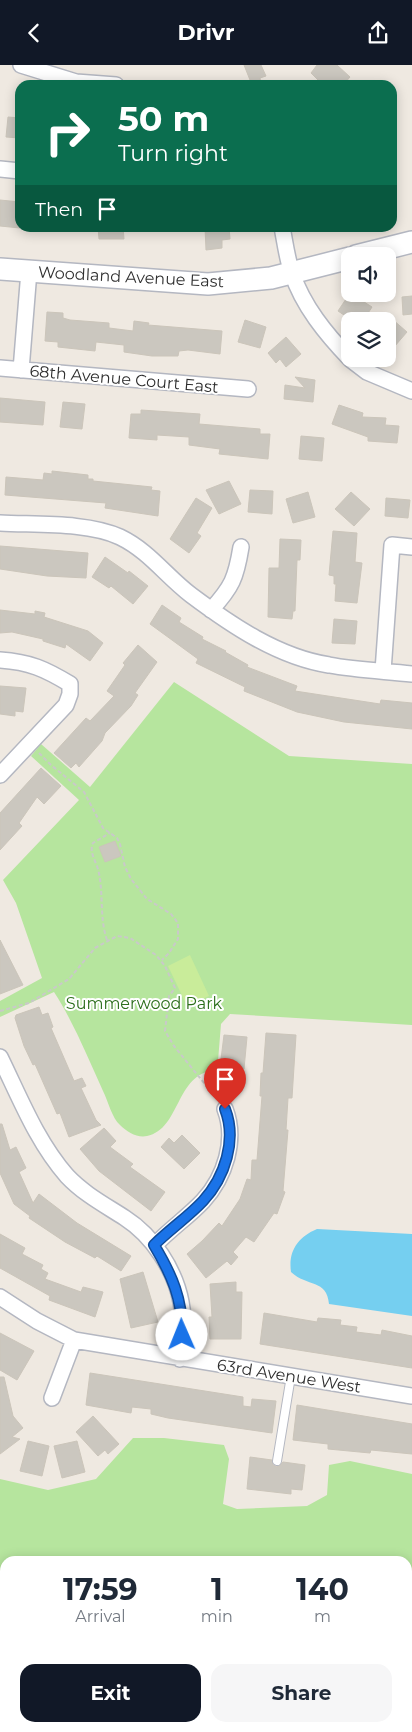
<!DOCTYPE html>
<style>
body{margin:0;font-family:Montserrat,sans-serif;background:#f6f6f7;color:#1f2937;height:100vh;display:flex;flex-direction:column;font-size:19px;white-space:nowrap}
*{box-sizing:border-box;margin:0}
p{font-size:16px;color:#747a83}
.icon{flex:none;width:28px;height:28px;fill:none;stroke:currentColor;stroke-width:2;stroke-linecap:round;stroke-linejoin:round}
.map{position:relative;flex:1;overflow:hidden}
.side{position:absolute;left:0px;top:1491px;width:412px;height:176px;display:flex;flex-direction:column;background:#fff;border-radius:15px 15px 0 0;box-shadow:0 2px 12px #0003}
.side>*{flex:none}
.guide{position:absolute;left:15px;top:15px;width:382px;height:152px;border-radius:15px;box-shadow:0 2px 12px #0003;background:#0b6e4f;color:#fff;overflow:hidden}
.controls{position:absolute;left:341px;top:182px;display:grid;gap:10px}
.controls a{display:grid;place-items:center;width:55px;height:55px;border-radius:10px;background:#fff;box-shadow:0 2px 12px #0003;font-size:25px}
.pin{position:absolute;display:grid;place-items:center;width:42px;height:42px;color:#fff;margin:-51px -21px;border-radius:50% 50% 50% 0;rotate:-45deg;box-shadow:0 0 5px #0007}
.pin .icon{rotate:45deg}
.me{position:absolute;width:55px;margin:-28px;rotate:359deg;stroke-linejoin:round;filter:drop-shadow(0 0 4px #0008)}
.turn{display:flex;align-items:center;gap:18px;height:105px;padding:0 20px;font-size:22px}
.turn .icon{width:65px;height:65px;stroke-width:2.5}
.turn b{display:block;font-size:35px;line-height:42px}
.then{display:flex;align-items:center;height:48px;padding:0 20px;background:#0003;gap:10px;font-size:19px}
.eta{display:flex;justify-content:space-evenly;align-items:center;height:85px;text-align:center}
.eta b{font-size:30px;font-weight:700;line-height:35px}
.cta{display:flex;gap:10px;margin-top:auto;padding:10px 20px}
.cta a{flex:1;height:58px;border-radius:15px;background:#111827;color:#fff;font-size:20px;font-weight:700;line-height:58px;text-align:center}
.cta a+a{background:#f6f6f7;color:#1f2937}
header{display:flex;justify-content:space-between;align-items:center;height:65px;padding:0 20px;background:#111827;color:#fff;font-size:22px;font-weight:700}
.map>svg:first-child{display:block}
.green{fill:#b6e59e;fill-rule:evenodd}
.pitch{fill:#c9ec9a}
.water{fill:#75cff0}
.building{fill:#cbc7bf;stroke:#cbc5ba}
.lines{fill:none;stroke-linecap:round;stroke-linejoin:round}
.lane-casing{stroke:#b4b7c1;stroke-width:10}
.street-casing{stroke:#b4b7c1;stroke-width:18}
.secondary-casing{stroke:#b4b7c1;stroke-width:24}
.path{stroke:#c9c9c9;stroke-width:2;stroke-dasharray:4 2.5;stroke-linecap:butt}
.lane{stroke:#fff;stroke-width:8}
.street{stroke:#fff;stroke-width:15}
.secondary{stroke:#fff;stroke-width:21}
.route-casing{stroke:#114b97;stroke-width:12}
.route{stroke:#1a73e8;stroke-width:9}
.labels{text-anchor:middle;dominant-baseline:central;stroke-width:4;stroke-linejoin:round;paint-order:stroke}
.street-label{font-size:16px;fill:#2e2e2e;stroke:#fff}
.park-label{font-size:16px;fill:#2c6e1b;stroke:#fff}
</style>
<header><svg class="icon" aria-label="back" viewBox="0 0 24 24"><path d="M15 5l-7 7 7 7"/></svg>Drivr<svg class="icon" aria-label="share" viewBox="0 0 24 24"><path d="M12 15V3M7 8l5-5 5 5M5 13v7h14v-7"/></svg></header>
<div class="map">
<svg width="412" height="1667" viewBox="0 0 412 1667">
<rect width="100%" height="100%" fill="#efe9e1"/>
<path class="green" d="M174 617 289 691 412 699V960L230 949 221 959 218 996H216L215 1005C175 1009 181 1064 147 1071 137 1073 127 1067 120 1060 112 1053 108 1036 103 1026 88 993 74 958 54 927L0 952V936L42 913 16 838 3 815 79 735 31 691 41 679 90 722Z
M133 1373H164L224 1380 229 1394 223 1439 237 1444 307 1441 327 1430 329 1400 350 1396 412 1409V1667H0V1414L48 1425 96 1414ZM408 1496V1662H5V1496Z"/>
<path class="pitch" d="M190 890 209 931 187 941 168 901Z"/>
<path class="water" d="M317 1164 412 1169V1251L329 1239C327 1214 307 1222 291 1207 288 1186 298 1172 317 1164Z"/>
<path class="building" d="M244 0H261L266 11 260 13 261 20H252Z
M317 0H337L350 12 343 20H323L311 8Z
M8 52 20 53V73L6 72Z
M0 135 20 137V163L0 161Z
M98 162H123L124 174H99Z
M205 162H229L230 174 222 175V183L206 185Z
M350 228 372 242 363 256H353L338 246Z
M412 231V249L403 250 402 232Z
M47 247 63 248V253L70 255 109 258V263L133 266 134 256 149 258 148 260 222 266 220 289 188 285 179 286 178 291H152L124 287V280L96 277 95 286 58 282V277L45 276Z
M392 254 407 267 388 289V259Z
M245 255 266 262 260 283 238 277Z
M286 272 301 289 286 302 280 294 276 298 268 288Z
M295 312 315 315 313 337 284 334 285 320 305 323Z
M0 333 45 337 43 360 0 357Z
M63 337 85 339 82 364 60 362Z
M339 340 363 348 362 352 386 353 385 360 399 361 397 378 368 376V372L332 359Z
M141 345 200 349 199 359 260 364V369H270L268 394 219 389 220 384 189 380V372L157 370V375L129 373 131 349H141Z
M301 371 324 373 322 396 299 394Z
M52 406 88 410V414H93V416L152 422 151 425 160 426 158 451 105 443 106 438 5 430 6 412 43 415 44 408 52 409Z
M229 416 241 439 219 449 206 425Z
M250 425 273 426 272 449 248 447Z
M308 427 315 452 293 458 286 434Z
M351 427 370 444 354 461 335 444Z
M196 433 212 443 197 468 201 471 189 488 170 474Z
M386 433 410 435 408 453 385 451Z
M333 466 357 468 355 497 362 498 357 538 335 536 336 519H334V511L329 510Z
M280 474 301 475 300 495H297L295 546H293L292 554 268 552 269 503H279Z
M0 481 88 488 86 513 47 511 0 504Z
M105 492 128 508 129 506 148 521 133 539 111 521 109 523 92 512Z
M162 540 181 553 179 557 203 572 202 574 226 586 225 587 248 600 247 602 297 621 295 626 380 639 381 635 412 638V664L344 657 297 647 244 626 245 622 196 598 198 594 150 559Z
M0 545 35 549V546L45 548 44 552 88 566 103 578 90 596 66 579 65 583 43 576V574L12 567 0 568Z
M334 554 357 556 355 579 332 578Z
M138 580 157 597 135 628 138 630 131 641 105 668 102 676 79 702 76 698 71 703 54 688 86 653 90 656 114 631 107 626 125 600 123 598Z
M0 621 26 623 23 647 15 646V651L0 649Z
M41 703 61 721 44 739 37 732 19 758 22 761 0 785V748Z
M115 776 121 791 105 797 99 782Z
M0 875 23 920 0 929Z
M39 942 42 950 48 948 53 962 51 963 74 1016 82 1013 86 1021 81 1023 96 1055 101 1060 69 1072 60 1048 57 1049 35 999 33 1000 24 981 15 953 16 950Z
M266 968 296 970 292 1033H288L286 1065H288L283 1126 285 1127 277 1149 274 1148 254 1177 246 1172 233 1187 238 1192 231 1200 227 1196 206 1213 187 1189 202 1176 219 1158 222 1161 240 1134 247 1114 251 1115 252 1095H257L262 1031H260L261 1008H263Z
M224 970 247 972 244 1004 220 1002Z
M0 1059H2L10 1085 16 1082 26 1103 19 1107 33 1138 39 1129 77 1158 131 1191 121 1206 97 1191 95 1193 65 1177 29 1153 30 1151 14 1139 0 1108Z
M104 1063 116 1076 110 1082 133 1099 130 1102 165 1127 151 1146 99 1106 80 1084Z
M182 1070 200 1088 184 1104 161 1082 169 1073 174 1078Z
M0 1169 25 1183 22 1189 43 1200 41 1204 48 1208 45 1214 81 1227 83 1222 103 1227 95 1252 49 1235 50 1231 0 1203Z
M143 1207 158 1257 131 1263 120 1214Z
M236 1217V1227H242L241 1274H210L209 1252H212L210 1219Z
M264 1248 317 1257 318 1253 341 1255 340 1260 357 1262 356 1267 381 1270 382 1265 412 1271V1303L260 1279Z
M0 1268 34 1286 17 1315 0 1305Z
M90 1308 243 1332V1341L251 1342 252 1334 276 1336 272 1368 168 1353 151 1349V1344L132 1342 131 1348 86 1340Z
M0 1312H4L13 1351 23 1363 12 1372 20 1374 0 1389Z
M297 1340 412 1359V1389L371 1385 370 1388 328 1384V1379L293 1375Z
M93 1351 119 1379 108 1389 105 1385 98 1391 76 1367Z
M28 1376 49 1381 42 1411 20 1406Z
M77 1376 85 1407 62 1413 54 1381Z
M250 1392 272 1395 273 1400 277 1402 283 1397 305 1400 302 1425 291 1424V1429L247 1424Z"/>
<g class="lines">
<defs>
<path id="lane" d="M277 1396 291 1311"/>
<path id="street" d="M21 0 76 17 116 20
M0 104 20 106
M282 162C285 177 287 194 292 208 303 241 326 269 350 294
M350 294 367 307 412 326
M0 303 248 324
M21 305 29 206
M0 458C36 460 88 457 120 472 149 486 166 511 191 530 231 560 278 592 329 600 356 605 384 606 412 609
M211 545C232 522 236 513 241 482
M0 595C30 597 45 604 70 619V629L66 640 0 710
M383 606 392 480 412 482
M0 992C20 1033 37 1077 67 1111 84 1129 105 1140 125 1153 153 1171 175 1205 181 1237 185 1255 182 1275 180 1294
M155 1180C170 1164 188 1152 203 1136 225 1112 237 1075 225 1044
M0 1232 37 1256 74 1275 412 1331
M52 1333 74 1275"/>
<path id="secondary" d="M356 191 412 177
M0 204 208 219 271 213 350 193"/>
</defs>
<use href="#lane" class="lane-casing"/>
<use href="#street" class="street-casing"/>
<use href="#secondary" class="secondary-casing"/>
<path class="path" d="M39 688 51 700 84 727 103 763 117 773 120 779 125 802 131 814 147 834 171 849 178 858V874L169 888 162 895
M107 875C99 852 104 827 98 804 95 795 89 786 93 778L110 768
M0 946 29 938 69 914 95 883 117 871 130 873 156 890 165 901 175 923 169 931 165 966 174 981 217 1034"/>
<use href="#lane" class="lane"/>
<use href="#street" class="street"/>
<use href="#secondary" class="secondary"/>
</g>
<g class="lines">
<defs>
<path id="route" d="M182 1270C183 1235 172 1210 154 1180 170 1164 188 1152 203 1136 225 1112 237 1075 225 1044"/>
</defs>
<use href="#route" class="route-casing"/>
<use href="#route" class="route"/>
</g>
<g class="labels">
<g class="street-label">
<text transform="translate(131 212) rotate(3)">Woodland Avenue East</text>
<text transform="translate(124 314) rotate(5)">68th Avenue Court East</text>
<text transform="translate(289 1311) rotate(9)">63rd Avenue West</text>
</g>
<g class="park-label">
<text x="144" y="938">Summerwood Park</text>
</g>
</g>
</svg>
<div class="controls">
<a><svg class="icon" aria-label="sound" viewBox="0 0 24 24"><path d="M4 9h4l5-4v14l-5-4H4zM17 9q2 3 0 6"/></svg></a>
<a><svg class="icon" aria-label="layers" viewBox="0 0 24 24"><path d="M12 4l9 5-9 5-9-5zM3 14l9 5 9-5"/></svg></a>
</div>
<div class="pin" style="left:225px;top:1044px;background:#d93025"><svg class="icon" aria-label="arrive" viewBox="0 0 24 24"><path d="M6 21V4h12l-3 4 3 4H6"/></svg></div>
<svg class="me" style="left:182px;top:1270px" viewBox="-20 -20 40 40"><circle r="19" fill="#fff"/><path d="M0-13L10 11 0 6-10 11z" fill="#1a73e8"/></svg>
<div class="guide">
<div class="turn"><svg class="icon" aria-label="right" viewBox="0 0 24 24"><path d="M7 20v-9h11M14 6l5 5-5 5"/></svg><div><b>50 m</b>Turn right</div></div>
<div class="then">Then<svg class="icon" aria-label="arrive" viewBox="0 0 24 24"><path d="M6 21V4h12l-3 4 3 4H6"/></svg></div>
</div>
<section class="side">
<div class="eta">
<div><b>17:59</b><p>Arrival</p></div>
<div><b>1</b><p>min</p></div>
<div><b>140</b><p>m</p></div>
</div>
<div class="cta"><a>Exit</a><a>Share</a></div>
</section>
</div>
